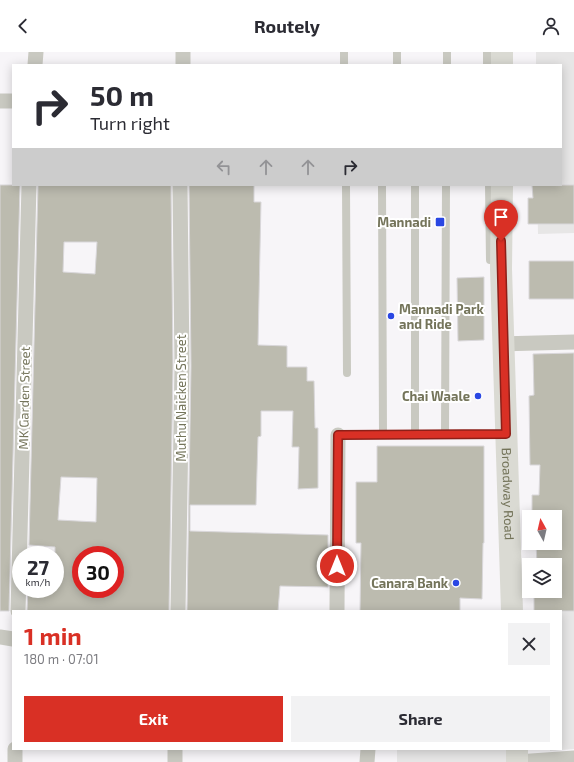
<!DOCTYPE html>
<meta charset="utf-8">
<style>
body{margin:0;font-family:"Exo 2",sans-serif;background:#f2f2f3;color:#2b2b33;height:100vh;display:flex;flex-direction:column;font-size:15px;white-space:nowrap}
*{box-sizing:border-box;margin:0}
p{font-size:13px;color:#7c7c81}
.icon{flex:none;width:22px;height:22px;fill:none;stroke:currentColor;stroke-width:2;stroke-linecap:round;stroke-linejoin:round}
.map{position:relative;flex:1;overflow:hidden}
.drawer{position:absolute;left:12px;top:558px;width:550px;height:140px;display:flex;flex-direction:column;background:#fff;border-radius:0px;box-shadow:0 2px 10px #0003}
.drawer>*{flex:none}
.guide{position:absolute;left:12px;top:12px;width:550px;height:122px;border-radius:0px;box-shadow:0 2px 10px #0003;background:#fff;color:#2b2b33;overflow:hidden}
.needle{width:26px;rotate:352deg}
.buttons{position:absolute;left:522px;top:458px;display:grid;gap:8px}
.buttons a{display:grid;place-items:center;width:40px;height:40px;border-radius:0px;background:#fff;box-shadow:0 2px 10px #0003;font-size:20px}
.speed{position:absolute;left:12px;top:494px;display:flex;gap:8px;font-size:20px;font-weight:700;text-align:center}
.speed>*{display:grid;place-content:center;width:52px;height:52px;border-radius:50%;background:#fff;box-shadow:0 2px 10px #0003;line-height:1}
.speed small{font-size:10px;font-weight:400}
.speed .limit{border:6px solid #d22;background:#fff;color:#111}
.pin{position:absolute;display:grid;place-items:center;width:34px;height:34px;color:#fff;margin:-41px -17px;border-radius:50% 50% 50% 0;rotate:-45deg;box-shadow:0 0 4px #0007}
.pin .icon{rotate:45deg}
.me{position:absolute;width:44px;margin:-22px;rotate:0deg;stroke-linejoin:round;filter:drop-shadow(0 0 3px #0008)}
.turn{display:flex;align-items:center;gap:14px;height:84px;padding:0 12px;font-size:18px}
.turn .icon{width:52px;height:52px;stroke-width:2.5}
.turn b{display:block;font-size:28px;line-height:34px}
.lanes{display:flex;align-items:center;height:38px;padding:0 12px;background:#0003;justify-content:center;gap:20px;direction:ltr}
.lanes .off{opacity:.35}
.round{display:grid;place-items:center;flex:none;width:42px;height:42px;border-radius:0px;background:#f2f2f3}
.overview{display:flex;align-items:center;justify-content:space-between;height:68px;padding:0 12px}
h1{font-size:24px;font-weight:700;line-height:30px;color:#d93025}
.button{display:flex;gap:8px;margin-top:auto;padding:8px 12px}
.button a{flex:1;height:46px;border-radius:0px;background:#d93025;color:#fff;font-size:16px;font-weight:700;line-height:46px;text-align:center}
.button a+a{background:#f2f2f3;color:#2b2b33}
header{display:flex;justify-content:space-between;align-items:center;height:52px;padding:0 12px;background:#fff;font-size:18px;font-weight:700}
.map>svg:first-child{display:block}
.built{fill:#e7e6e6}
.building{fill:#bcbbaf;stroke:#d9d7da;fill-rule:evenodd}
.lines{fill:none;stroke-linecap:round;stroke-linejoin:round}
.lane{stroke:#c9c9c1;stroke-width:8}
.street{stroke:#c9c9c1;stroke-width:15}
.secondary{stroke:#dadad3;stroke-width:22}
.route-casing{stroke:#8d1f18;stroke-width:10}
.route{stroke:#d93025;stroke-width:7}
.poi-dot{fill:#2a47e3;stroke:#fff;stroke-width:1.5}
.labels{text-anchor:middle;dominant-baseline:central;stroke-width:4;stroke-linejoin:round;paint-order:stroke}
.poi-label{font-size:13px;font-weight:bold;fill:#74745a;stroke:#fff;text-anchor:end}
.street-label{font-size:13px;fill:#74745a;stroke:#fff}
</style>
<header><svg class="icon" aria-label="back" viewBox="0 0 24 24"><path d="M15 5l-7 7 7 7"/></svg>Routely<svg class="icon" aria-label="person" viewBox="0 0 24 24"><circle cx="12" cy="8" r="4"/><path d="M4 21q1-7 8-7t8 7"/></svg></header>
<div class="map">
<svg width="574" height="710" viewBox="0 0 574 710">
<rect width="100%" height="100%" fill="#f7f5f8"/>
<path class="built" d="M536 0H574V181L538 182 537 133H561V13H536Z
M574 307V697L550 699V697H561V559L555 539V465Z
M397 697H510L509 710H397Z"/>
<path class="building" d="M0 133H20L9 559H0Z
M38 133H171L173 314 169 559H27L28 537H55V495L29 493ZM64 190H97L95 222 63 220ZM61 425 97 426 96 470 58 468ZM81 503H115V537H81Z
M189 133H254V150H261L258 293 287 294V315H307V329H314L315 376H318V436L298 437 299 395H292L293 359H261V384L258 385 256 453H190V479L328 483V535L280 534 278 559H187L191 314Z
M532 133H574V172H528V146H533Z
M529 209H574V247H529Z
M484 225V288L458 289 457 226Z
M574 301V559H534V539H555V513H537L536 491H555V465H532V443H539L540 413H530L529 344 534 343 533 302Z
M377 394H484V491H483L482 547 460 546V559H360L361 491H356V430H377Z"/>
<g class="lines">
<path class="lane" d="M344 0V13
M487 0V13
M397 13V0
M447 13V0
M346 133 347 321
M382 133 383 383
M415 133V383
M489 133 490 208
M338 383 505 382
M445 383 446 133"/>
<path class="street" d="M35 13 36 0
M183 13V0
M0 49H13
M503 292 574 290
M18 559 29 133
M178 559 182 314 180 133
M337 559 338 383
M0 585 13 587
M15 710V697
M175 710V697
M367 710 368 697
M517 710 574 706"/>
<g class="secondary">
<path d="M502 13V0"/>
<path id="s1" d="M502 133 501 217 512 559"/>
<path d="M517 697V710"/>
</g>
</g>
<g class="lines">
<defs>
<path id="route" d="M337 514 338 383 506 382 501 189"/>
</defs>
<use href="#route" class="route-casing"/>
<use href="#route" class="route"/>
</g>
<g class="poi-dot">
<rect x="435" y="165" width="10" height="10" rx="2"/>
<circle cx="391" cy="264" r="4"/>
<circle cx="478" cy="344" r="4"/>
<circle cx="456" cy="531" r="4"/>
</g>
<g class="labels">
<g class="poi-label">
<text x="431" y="170">Mannadi</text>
<text x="399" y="257" text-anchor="start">Mannadi Park<tspan x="399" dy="15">and Ride</tspan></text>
<text x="470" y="344">Chai Waale</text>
<text x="448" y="531">Canara Bank</text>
</g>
<g class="street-label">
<text transform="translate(24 346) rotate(-89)">MK Garden Street</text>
<text transform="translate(181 346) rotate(-90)">Muthu Naicken Street</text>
<text stroke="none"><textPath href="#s1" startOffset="309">Broadway Road</textPath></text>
</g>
</g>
</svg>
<div class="buttons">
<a><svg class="needle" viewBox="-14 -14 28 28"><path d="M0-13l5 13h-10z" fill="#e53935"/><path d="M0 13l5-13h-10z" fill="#7c7c81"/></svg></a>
<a><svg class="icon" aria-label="layers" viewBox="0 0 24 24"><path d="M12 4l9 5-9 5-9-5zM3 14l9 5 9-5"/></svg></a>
</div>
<div class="speed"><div>27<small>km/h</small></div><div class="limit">30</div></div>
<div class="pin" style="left:501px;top:189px;background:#d93025"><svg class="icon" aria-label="arrive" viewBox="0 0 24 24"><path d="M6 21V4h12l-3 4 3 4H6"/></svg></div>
<svg class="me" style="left:337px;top:514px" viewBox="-20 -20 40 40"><circle r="17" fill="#d93025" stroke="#fff" stroke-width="3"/><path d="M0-11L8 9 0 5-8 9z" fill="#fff"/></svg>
<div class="guide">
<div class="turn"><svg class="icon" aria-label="right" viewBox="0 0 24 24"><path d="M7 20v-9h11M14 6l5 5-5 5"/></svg><div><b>50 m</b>Turn right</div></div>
<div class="lanes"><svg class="icon off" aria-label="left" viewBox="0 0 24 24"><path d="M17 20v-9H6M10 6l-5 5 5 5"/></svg><svg class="icon off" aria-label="ahead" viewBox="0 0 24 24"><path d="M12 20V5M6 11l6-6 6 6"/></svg><svg class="icon off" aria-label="ahead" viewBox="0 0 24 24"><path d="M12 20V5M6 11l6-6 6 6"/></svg><svg class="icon" aria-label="right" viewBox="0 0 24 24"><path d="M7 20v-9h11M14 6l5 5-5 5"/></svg></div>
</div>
<section class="drawer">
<div class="overview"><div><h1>1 min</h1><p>180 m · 07:01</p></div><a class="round"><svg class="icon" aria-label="close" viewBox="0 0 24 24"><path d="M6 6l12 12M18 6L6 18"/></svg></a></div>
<div class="button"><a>Exit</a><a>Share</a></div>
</section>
</div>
